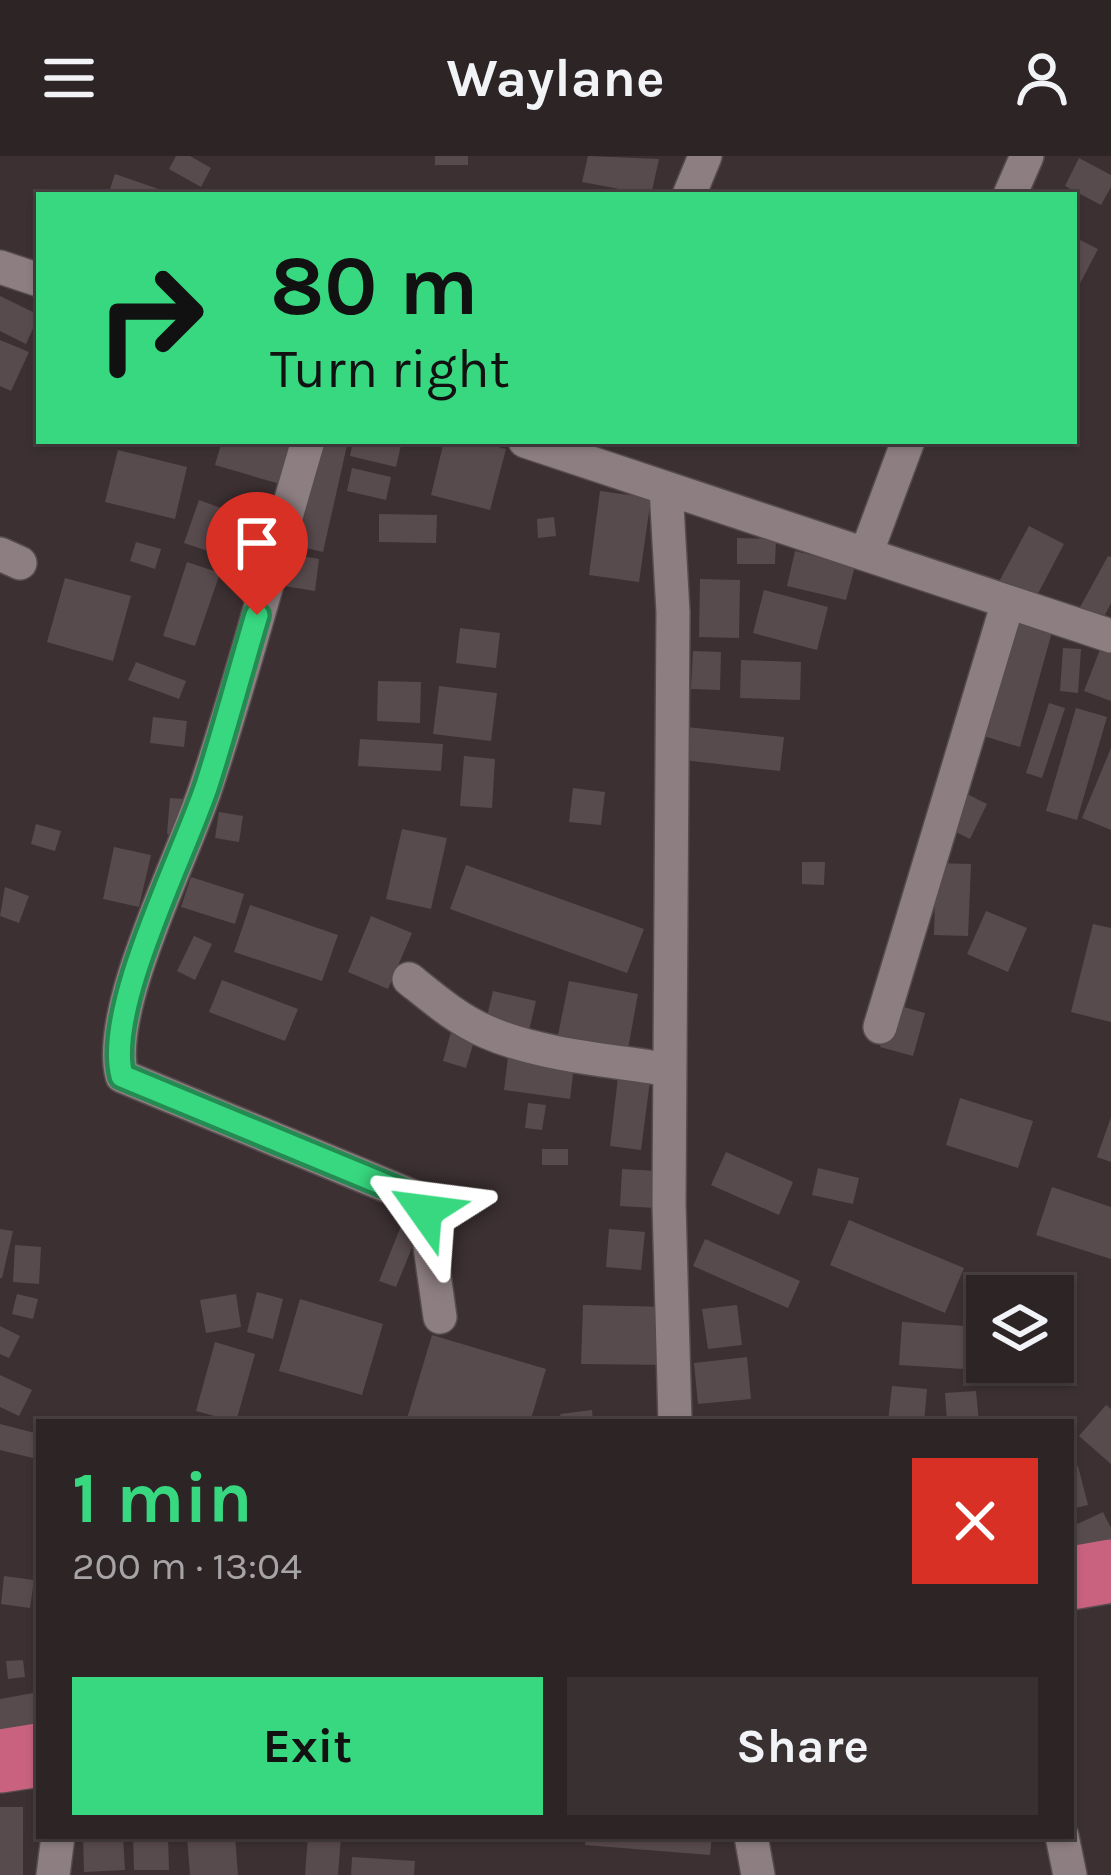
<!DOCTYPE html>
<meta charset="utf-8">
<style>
body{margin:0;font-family:Karla,sans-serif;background:#393032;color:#f1f3f6;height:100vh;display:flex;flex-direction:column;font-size:45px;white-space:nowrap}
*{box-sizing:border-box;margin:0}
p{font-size:39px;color:#a7a4a7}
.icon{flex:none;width:66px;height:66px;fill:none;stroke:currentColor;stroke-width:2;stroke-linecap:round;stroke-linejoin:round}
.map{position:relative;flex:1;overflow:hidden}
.details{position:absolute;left:36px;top:1263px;width:1038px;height:420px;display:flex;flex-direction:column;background:#2d2426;border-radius:0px;box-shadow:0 3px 9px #0004,0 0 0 3px #484143}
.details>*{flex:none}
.banner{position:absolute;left:36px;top:36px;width:1041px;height:252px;border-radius:0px;box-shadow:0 3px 9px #0004,0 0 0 3px #484143;background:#37d880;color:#111;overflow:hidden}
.fabs{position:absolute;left:966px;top:1119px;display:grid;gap:24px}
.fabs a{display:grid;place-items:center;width:108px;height:108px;border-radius:0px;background:#2d2426;box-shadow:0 3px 9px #0004,0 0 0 3px #484143;font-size:60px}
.pin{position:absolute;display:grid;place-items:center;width:102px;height:102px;color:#fff;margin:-123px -51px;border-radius:50% 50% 50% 0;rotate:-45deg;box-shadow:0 0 12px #0007}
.pin .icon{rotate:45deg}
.me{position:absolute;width:132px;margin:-66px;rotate:301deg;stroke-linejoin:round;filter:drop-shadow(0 0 9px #0008)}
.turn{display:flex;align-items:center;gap:42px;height:252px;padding:0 36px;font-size:54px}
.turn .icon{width:156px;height:156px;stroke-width:2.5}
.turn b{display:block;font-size:84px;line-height:102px}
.round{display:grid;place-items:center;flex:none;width:126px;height:126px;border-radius:0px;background:#393032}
.head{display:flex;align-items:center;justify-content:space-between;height:204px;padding:0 36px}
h1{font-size:72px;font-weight:700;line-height:90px;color:#37d880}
.action{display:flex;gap:24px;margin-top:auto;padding:24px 36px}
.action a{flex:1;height:138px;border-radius:0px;background:#37d880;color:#111;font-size:48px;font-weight:700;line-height:138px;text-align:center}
.action a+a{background:#393032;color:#f1f3f6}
header{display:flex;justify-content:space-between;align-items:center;height:156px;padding:0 36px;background:#2d2426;font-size:54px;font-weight:700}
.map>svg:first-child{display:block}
.building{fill:#584b4e}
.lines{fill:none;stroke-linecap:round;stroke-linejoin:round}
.street-casing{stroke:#564c4e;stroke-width:36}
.highway-casing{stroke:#564c4e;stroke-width:66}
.street{stroke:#8d7e81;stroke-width:33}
.highway{stroke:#c8627f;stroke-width:63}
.route-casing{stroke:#248c53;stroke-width:30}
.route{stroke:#37d880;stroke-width:21}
</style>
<header><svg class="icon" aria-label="menu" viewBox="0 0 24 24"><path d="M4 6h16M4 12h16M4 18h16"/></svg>Waylane<svg class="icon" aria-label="person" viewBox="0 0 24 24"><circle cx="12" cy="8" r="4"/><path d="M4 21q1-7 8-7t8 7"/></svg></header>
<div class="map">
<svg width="1111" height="1719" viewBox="0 0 1111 1719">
<rect width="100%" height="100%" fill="#3c3032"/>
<path class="building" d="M176 0H190L211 12 201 31 169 13Z
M435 0H468V9H435Z
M588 0 659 3 651 39 582 26Z
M1079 2 1111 19V31L1101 49 1065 30Z
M115 18 173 38V39H108Z
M1074 81 1098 93 1074 139Z
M0 140 39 159 26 188 0 175Z
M0 184 29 196 11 235 0 230Z
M222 285H293L280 328 215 309Z
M316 285H348L323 396 293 389Z
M353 285H402L396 311 350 300Z
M444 285H475L506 293 490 354 431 339Z
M118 294 187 311 175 363 105 346Z
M352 312 391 321 386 344 347 335Z
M600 335 651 342 639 426 589 419Z
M199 344 232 356 217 398 184 387Z
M252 355H278V379H252Z
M379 358 437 359 436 387 379 386Z
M554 361 556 380 538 382 537 363Z
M1029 370 1064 388 1031 451 995 433Z
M737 382 776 383 775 408H737Z
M136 386 161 393 155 413 130 405Z
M795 395 855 410 846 444 787 430Z
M289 398 319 403 315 435 284 430Z
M1108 400 1111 401V447L1102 465 1079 453Z
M187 406 220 417 195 490 163 480Z
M65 422 131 440 113 505 47 486Z
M700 423 740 424 739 482 699 481Z
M764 434 828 451 817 494 753 477Z
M1010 464 1052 476 1020 591 977 578Z
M460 472 500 477 496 512 456 507Z
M1101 491 1111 494V545L1084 535Z
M1063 492 1081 493 1078 537 1060 535Z
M693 495 721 496 720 534 691 533Z
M741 504 801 506 800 544 740 542Z
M136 506 186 525 179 543 128 524Z
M378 525 421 526 420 567 377 565Z
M439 530 497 537 491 585 433 578Z
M1049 547 1065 552 1042 622 1026 617Z
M1076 552 1107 561 1077 664 1046 655Z
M153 561 187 565 184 591 150 587Z
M686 571 784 581 780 615 683 604Z
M360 583 443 588 441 615 358 610Z
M1111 592V674L1082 662Z
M464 600 495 603 492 652 460 650Z
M573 632 605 636 601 669 569 666Z
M959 634 987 648 970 683 942 669Z
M170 642 184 643 181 679 167 678Z
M219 656 243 660 239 686 215 682Z
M36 668 61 675 55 695 31 688Z
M402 673 447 682 431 753 386 743Z
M114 691 151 699 139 751 103 743Z
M802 706H825L824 729 802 728Z
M936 707 971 708 968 780 934 779Z
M466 709 644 773 627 817 450 753Z
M191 721 244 738 235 768 181 751Z
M5 731 29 740 19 767 0 760Z
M250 749 338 779 322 825 234 796Z
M986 755 1027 772 1008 816 967 798Z
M371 760 412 777 388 833 348 816Z
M1093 768 1111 772V866L1071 856Z
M194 780 212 788 195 824 177 815Z
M222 824 298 853 285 885 209 856Z
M569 825 638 838 628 893 558 879Z
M493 835 536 845 528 879 485 869Z
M893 848 925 857 913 900 880 891Z
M454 865 478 872 466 912 443 905Z
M509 893 575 902 570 943 504 934Z
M618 921 650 925 641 994 610 990Z
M960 942 1033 965 1018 1012 946 989Z
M528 947 546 949 542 974 525 972Z
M1111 961V1006L1097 1001Z
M542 993H568V1009H542Z
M726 996 793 1026 779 1059 711 1029Z
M818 1012 859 1022 853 1048 812 1039Z
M622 1013 658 1015 656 1052 620 1050Z
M1052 1031 1111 1051V1103L1036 1079Z
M407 1055 424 1062 396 1131 379 1125Z
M849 1064 964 1112 945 1157 830 1109Z
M0 1073 13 1075 2 1122H0Z
M609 1073 645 1076 641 1114 606 1111Z
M705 1083 800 1125 788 1152 693 1110Z
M15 1089 41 1091 39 1128 13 1126Z
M257 1136 283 1143 273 1183 247 1176Z
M17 1138 38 1143 33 1163 12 1158Z
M236 1138 241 1171 206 1177 200 1144Z
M300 1143 383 1168 362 1239 279 1215Z
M583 1149 671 1151 670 1209 581 1208Z
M737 1149 742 1189 708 1193 702 1153Z
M902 1166 967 1170 964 1213 899 1209Z
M0 1170 20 1180 9 1202 0 1198Z
M432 1179 546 1213 530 1266H406Z
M215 1186 255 1198 236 1266 196 1255Z
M747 1201 751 1243 698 1248 694 1207Z
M0 1219 32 1234 19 1260 0 1251Z
M892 1230 927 1233 924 1266H888Z
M976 1235 979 1266H947L945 1237Z
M1106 1249 1111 1253V1308L1079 1280Z
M592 1254 593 1266H562L560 1258Z
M0 1268 39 1278 37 1303 0 1294Z
M1078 1310 1088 1349 1071 1353V1312Z
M1103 1356 1111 1372V1383L1071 1402V1371Z
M4 1420 34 1424 30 1452 1 1448Z
M23 1504 25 1521 8 1523 6 1505Z
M33 1537 39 1569 0 1576V1543Z
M0 1651H23V1719H0Z
M83 1680H123L125 1714 84 1716Z
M133 1680H168L169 1714H134Z
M187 1680H235L238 1719H190Z
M308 1680H341L338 1719H305Z
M502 1680H567L568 1685 502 1686Z
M586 1680H712L710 1699 585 1689Z
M352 1701 415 1705 414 1719H351Z"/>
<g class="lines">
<defs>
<path id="street" d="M689 39 705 0
M1010 39 1027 0
M0 111 39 124
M308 285C274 400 244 517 206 631 184 700 104 854 122 920L419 1043 425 1055 440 1161
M525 285 1111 480
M666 332 673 456 669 1048 675 1266
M0 398 20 407
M866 398 908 285
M409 823C434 843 457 863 487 876 542 900 611 904 670 914
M880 871 1008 446
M751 1680 758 1719
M1062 1680 1070 1719
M53 1719 58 1680"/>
<path id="highway" d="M1071 1422 1111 1415
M0 1605 39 1599"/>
</defs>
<use href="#street" class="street-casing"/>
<use href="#highway" class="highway-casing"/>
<use href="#street" class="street"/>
<use href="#highway" class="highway"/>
</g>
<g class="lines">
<defs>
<path id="route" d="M257 459C240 516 225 573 207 629 184 699 104 853 122 920L419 1043 425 1055"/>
</defs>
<use href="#route" class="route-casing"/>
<use href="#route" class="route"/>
</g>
</svg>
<div class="fabs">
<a><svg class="icon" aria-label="layers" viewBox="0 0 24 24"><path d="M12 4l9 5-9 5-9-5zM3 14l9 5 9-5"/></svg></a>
</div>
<div class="pin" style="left:257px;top:459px;background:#d93025"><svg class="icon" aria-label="arrive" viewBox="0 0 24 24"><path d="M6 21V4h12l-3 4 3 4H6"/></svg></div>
<svg class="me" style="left:425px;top:1055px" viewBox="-20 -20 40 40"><path d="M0-17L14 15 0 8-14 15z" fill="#37d880" stroke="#fff" stroke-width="4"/></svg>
<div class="banner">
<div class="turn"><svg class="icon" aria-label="right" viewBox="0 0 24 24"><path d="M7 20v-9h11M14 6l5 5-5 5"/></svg><div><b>80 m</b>Turn right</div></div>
</div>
<section class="details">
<div class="head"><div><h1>1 min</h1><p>200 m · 13:04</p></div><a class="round" style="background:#d93025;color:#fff"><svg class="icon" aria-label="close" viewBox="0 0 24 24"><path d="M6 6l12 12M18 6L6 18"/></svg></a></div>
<div class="action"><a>Exit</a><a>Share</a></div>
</section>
</div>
